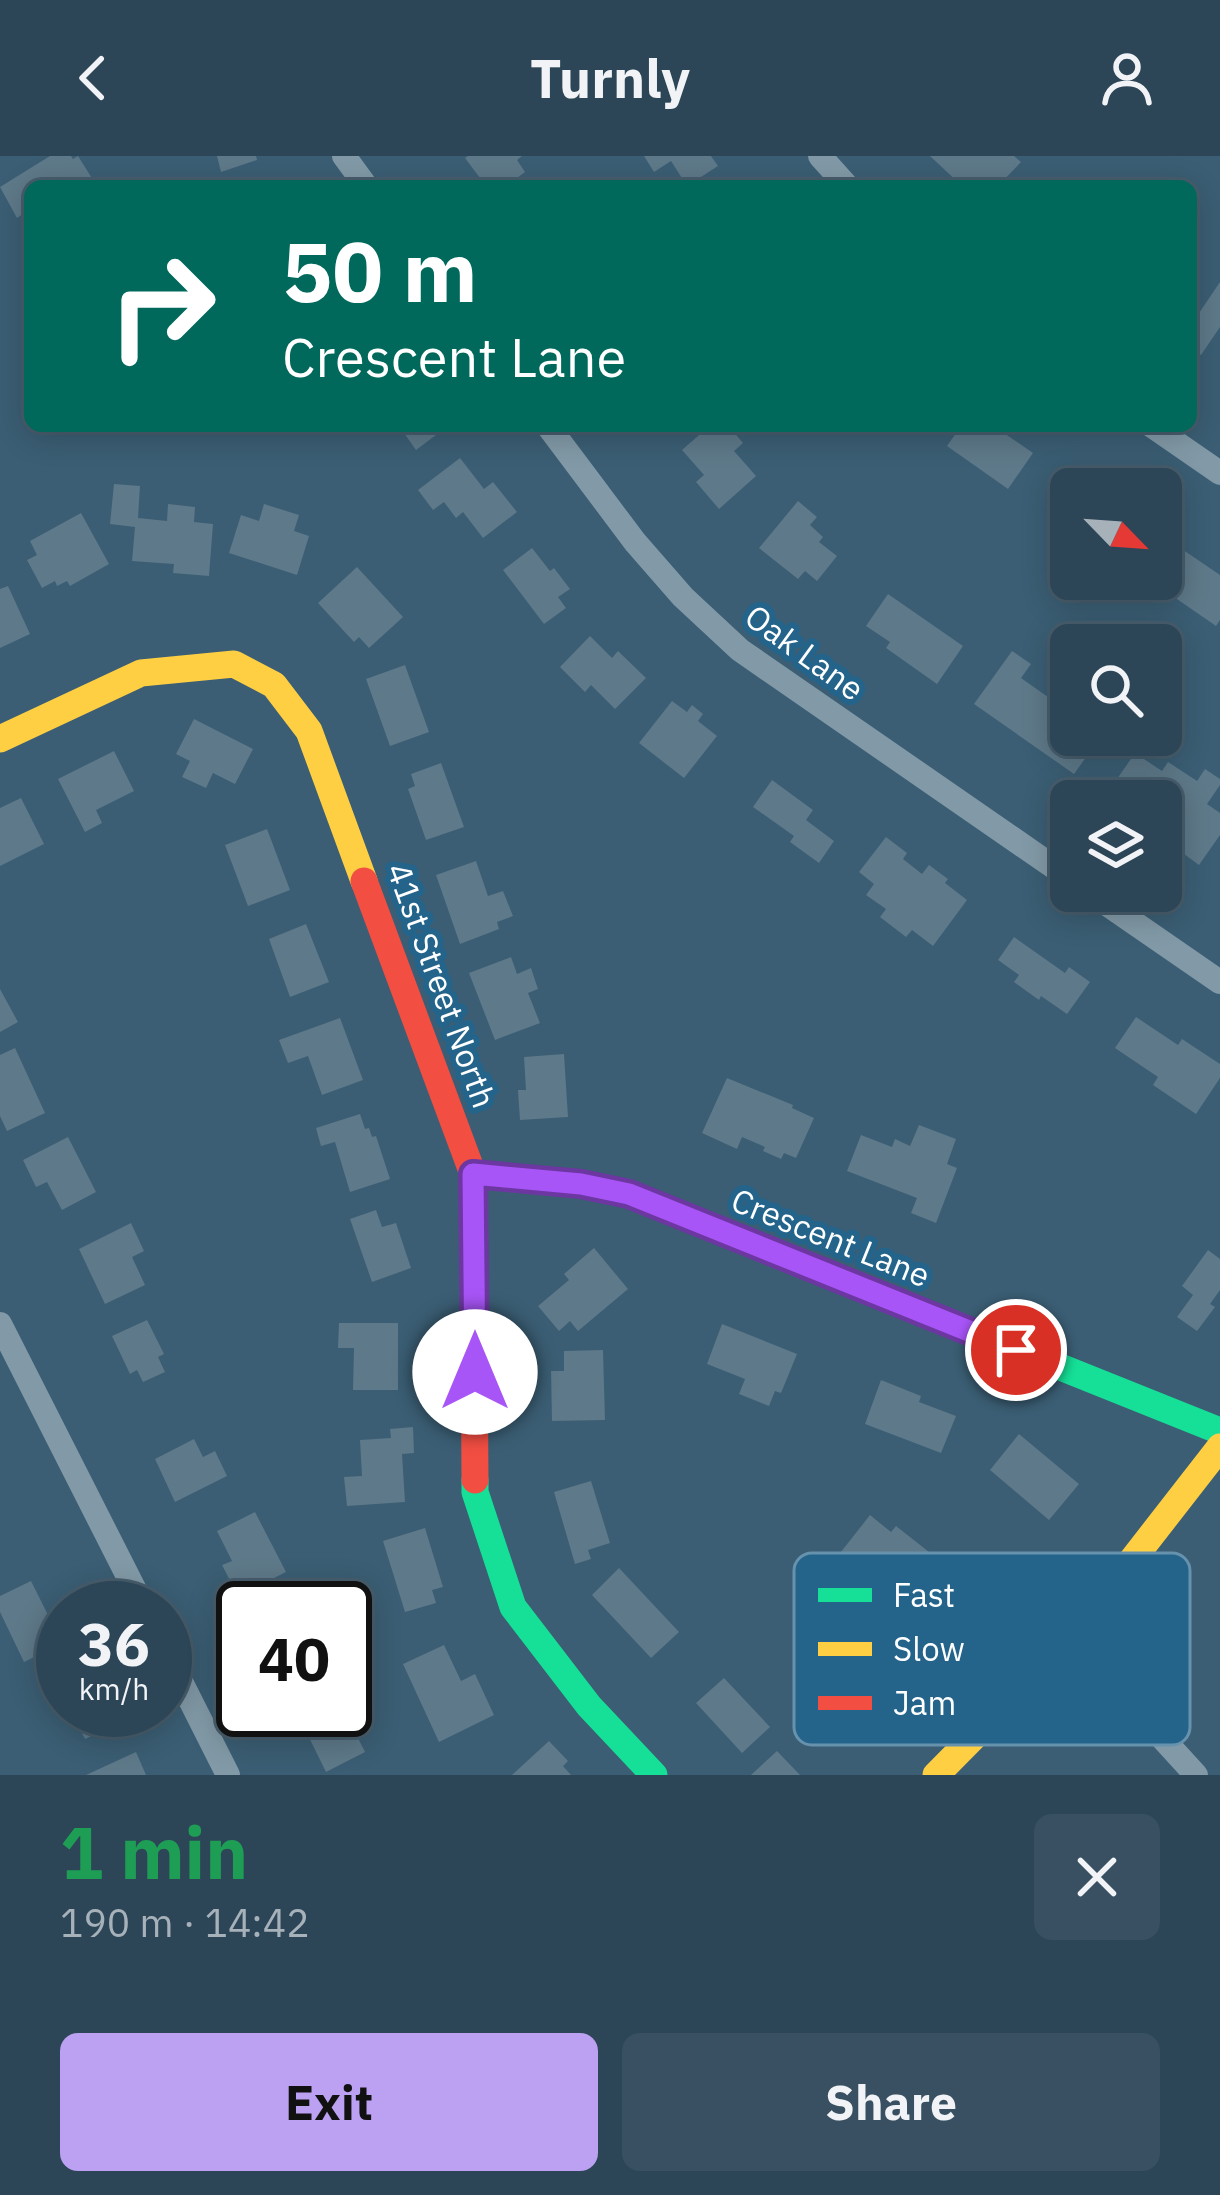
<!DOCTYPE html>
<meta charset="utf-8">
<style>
body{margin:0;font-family:"IBM Plex Sans",sans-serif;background:#385061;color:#f1f3f6;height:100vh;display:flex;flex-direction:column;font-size:45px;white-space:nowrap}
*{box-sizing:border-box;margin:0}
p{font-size:39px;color:#a6b1ba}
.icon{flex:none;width:66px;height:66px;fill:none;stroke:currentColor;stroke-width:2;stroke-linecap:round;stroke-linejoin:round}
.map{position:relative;height:1619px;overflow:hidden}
.panel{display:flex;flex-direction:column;background:#2c4657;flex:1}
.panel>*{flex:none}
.guide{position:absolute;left:24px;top:24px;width:1173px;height:252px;border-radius:18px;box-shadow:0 6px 30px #0003,0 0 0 3px #485e6d;background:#00695c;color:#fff;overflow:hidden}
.needle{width:78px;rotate:115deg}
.fabs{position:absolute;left:1050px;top:312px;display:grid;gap:24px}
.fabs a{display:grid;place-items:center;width:132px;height:132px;border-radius:18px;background:#2c4657;box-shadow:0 6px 30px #0003,0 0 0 3px #485e6d;font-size:60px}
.speed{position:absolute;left:36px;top:1425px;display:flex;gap:24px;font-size:60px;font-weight:700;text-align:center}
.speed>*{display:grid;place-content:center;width:156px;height:156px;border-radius:50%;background:#2c4657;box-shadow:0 6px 30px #0003,0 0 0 3px #485e6d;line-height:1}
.speed small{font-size:30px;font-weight:400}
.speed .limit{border:6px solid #111;border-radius:18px;background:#fff;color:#111}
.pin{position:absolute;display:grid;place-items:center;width:102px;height:102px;color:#fff;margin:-51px;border:6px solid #fff;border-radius:50%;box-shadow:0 3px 12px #0007}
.me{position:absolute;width:132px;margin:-66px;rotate:0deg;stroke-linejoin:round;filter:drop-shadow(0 0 9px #0008)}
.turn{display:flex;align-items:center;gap:42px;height:252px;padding:0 60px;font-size:54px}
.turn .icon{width:156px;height:156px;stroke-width:2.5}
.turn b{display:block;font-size:84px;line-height:102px}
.round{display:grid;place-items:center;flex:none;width:126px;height:126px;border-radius:18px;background:#385061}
.headline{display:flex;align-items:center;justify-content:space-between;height:204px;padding:0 60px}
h1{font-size:72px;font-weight:700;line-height:90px;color:#1e9e55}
.button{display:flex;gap:24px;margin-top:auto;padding:24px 60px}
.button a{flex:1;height:138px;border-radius:18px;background:#bca0f2;color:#111;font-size:48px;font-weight:700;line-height:138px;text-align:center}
.button a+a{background:#385061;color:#f1f3f6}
header{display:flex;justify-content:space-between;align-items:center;height:156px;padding:0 60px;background:#2c4657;font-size:54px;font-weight:700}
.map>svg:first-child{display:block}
.building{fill:#5e7989}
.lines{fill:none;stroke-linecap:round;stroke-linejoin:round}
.street{stroke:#829aa7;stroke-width:24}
.fast{stroke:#16e098;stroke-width:27}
.slow{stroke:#ffcf43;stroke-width:27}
.jam{stroke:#f24e42;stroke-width:27}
.route-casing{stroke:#6d37a1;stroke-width:30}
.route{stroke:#a855f7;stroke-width:21}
.labels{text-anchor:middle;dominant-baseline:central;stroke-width:12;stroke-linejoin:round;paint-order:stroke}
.street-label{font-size:33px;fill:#fff;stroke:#24648b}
.key{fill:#24648b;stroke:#6692ae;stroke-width:3}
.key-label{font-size:33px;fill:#fff}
</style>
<header><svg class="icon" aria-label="back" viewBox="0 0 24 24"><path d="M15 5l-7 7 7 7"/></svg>Turnly<svg class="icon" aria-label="person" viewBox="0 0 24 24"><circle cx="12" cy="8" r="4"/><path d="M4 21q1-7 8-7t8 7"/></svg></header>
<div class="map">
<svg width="1220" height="1619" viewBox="0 0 1220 1619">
<rect width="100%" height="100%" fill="#3b5e74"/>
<path class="building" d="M50 0H71L73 3 78 0 95 27 91 30H45L43 28 30 30V53L17 62 0 31Z
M217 0H256L257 4 221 16Z
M468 0H522L517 4 525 16 517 22 523 30H486L465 2Z
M644 0H711L718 10 687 30 671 5 654 16Z
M930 0H1014L1021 6 998 30H962Z
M1220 126V171L1201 199 1191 192V169Z
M399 270H448L416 294Z
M703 270H737L732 274 743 287 734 295 756 320 719 353 696 326 704 319 682 294 706 273Z
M961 270H1009L1004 277 1033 297 1008 333 947 290Z
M460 302 484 333 493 326 517 356 483 382 463 356 456 362 444 346 433 354 418 334Z
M114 328 140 330 138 362 167 365 168 348 195 351 194 366 213 368 209 420 173 417 174 408 132 405 135 371 110 368Z
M798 345 817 361 810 369 823 381 819 386 837 400 817 425 805 415 798 423 759 392Z
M264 348 299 359 294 375 309 380 297 419 229 397 241 359 259 365Z
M81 357 109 408 70 430 67 425 57 430 55 425 42 432 27 404 37 399 30 385Z
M1173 387 1220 419V464L1216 470 1148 423H1161V404Z
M532 392 550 415 554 412 570 433 558 441 566 452 544 468 503 414Z
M357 411 403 461 369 492 359 481 354 486 318 447Z
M8 430 30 478 0 492V433Z
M888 438 963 490 937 528 886 492 890 486 866 470Z
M590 480 612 502 618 495 646 522 615 553 591 529 585 536 560 511Z
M1012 495 1031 508 1021 522 1055 546 1066 531 1071 535V579H1102L1074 618 974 548Z
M405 509 429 576 390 590 366 523Z
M672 545 687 556 692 549 703 558 698 565 717 580 684 622 639 587Z
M194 563 253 593 235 628 213 617 206 632 182 621 190 605 176 598Z
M114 595 134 635 96 654 102 667 85 676 58 623Z
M1135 597 1162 615 1168 606 1197 625 1205 613 1220 623V629L1207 648 1220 657V679L1199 709 1173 690 1181 678 1168 669 1161 679V645H1114L1106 639Z
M441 607 464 671 426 684 408 633 415 630 411 618Z
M772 624 813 654 806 664 834 685 819 707 790 686 794 680 753 651Z
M21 642 44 688 0 710V652Z
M267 673 290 734 248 750 225 689Z
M886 681 907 697 903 703 922 718 929 709 948 723 945 727 967 744 933 790 912 774 906 781 880 761 886 753 866 739 874 728 859 716Z
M476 705 488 740 503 735 513 760 497 766 499 773 460 788 436 719Z
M306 768 329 826 290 841 269 783Z
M1014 781 1065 817 1069 811 1090 826 1067 858 1041 840 1039 844 1014 826 1019 819 998 804Z
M511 801 517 818 531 812 538 833 528 837 540 867 495 884 469 817Z
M0 833 18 866 0 876Z
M1136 861 1178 889 1182 883 1220 908V922L1196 958 1153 929 1158 921 1115 892Z
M340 862 363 924 322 939 308 900 288 907 279 884Z
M15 892 45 957 7 975 0 960V899Z
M564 898 568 961 520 964 518 934H526L524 901Z
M727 922 793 949 792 952 814 962 796 1002 784 997 781 1003 763 995 765 991 742 981 737 993 702 977Z
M360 958 365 973 369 972 372 981 376 980 390 1023 350 1036 335 986 321 990 316 972Z
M919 969 956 983 947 1008 957 1012 936 1067 911 1057 917 1042 847 1015 861 979 892 991 895 983 910 990Z
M68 981 96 1036 62 1054 47 1026 36 1031 23 1004Z
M376 1054 382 1071 396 1067 411 1112 372 1126 350 1063Z
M131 1067 144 1095 132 1101 145 1129 105 1148 79 1093Z
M594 1092 628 1133 578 1175 570 1165 559 1175 538 1150 569 1124 564 1118Z
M1208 1094 1220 1103V1134L1210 1148 1215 1151 1197 1175 1177 1161 1193 1139 1182 1130Z
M147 1164 164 1198 158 1201 165 1216 143 1226 137 1214 130 1218 112 1180Z
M339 1167H398V1234H353L354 1192H338Z
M722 1168 797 1198 781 1237 775 1235 769 1250 739 1238 745 1223 707 1208Z
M603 1194 605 1264 552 1265 551 1215H564V1195Z
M881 1224 921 1240 919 1246 956 1260 941 1297 865 1268Z
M413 1271 414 1297 402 1298 405 1346 347 1350 344 1321 362 1320 360 1284 391 1282 390 1273Z
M1019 1278 1079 1328 1049 1364 990 1314Z
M194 1283 203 1301 215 1295 227 1320 175 1346 155 1303Z
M591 1325 610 1387 588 1394 591 1403 575 1408 554 1336Z
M255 1356 286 1416 238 1440 222 1409 232 1405 217 1375Z
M870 1359 891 1376 896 1370 929 1396 913 1417 907 1411 903 1416 899 1413 882 1434 868 1422 845 1453 815 1429Z
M425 1372 443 1431 432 1434 436 1447 405 1456 383 1385Z
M619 1412 679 1476 651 1502 592 1439Z
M31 1425 50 1463 58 1459 63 1468V1487L24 1506 0 1456V1440Z
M444 1489 461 1525 475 1518 494 1559 439 1586 403 1508Z
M724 1522 770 1571 742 1597 696 1547Z
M70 1554H111L118 1567 85 1583Z
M308 1554H344L365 1596 326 1616 298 1559Z
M549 1585 568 1605 563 1610 571 1619H512Z
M777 1595 800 1619H751Z
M136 1596 146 1619H86Z"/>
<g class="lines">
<path class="street" d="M344 0 366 30
M820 0 847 30
M548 270 635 386 683 441 740 494 1071 723
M1152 270 1220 317
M1088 735 1220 826
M0 1168 144 1452
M1068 1479 1196 1619
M165 1494 228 1619"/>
<path class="fast" d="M473 1018 581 1028 629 1038 1220 1275
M475 1324V1336L513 1451 589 1550 654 1619"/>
<path class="slow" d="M0 583 141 517 234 508 274 529 309 575 364 725
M936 1619 1018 1536 1115 1426 1220 1291"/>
<path class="jam" d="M364 725 473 1018 475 1324"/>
</g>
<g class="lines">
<defs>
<path id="route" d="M475 1216 473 1018 581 1028 629 1038 1016 1194"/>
</defs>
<use href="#route" class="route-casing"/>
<use href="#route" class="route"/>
</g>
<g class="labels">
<g class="street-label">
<text transform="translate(805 496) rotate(36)">Oak Lane</text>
<text transform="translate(442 829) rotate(70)">41st Street North</text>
<text transform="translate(831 1081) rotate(22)">Crescent Lane</text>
</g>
</g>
<rect x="794" y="1397" width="396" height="192" rx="18" class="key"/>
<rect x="818" y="1432" width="54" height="14" fill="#16e098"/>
<rect x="818" y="1486" width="54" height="14" fill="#ffcf43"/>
<rect x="818" y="1540" width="54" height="14" fill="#f24e42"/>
<g class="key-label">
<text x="893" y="1451">Fast</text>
<text x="893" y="1505">Slow</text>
<text x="893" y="1559">Jam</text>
</g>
</svg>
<div class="fabs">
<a><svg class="needle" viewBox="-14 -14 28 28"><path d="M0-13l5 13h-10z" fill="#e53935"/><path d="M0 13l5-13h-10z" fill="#a6b1ba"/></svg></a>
<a><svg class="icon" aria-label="search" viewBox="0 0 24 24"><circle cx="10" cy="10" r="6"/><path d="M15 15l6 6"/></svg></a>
<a><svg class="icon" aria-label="layers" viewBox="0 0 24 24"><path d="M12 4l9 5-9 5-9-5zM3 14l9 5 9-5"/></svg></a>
</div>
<div class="speed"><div>36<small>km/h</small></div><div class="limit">40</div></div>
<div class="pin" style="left:1016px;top:1194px;background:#d93025"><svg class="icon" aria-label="arrive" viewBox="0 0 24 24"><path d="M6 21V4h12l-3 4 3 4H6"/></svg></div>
<svg class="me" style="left:475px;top:1216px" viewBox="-20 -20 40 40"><circle r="19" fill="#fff"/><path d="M0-13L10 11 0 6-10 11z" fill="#a855f7"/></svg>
<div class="guide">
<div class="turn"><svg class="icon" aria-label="right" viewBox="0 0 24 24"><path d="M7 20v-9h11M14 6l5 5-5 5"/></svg><div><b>50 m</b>Crescent Lane</div></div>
</div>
</div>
<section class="panel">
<div class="headline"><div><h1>1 min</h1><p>190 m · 14:42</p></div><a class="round"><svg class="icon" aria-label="close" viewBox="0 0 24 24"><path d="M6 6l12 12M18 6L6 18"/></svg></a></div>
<div class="button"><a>Exit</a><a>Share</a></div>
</section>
